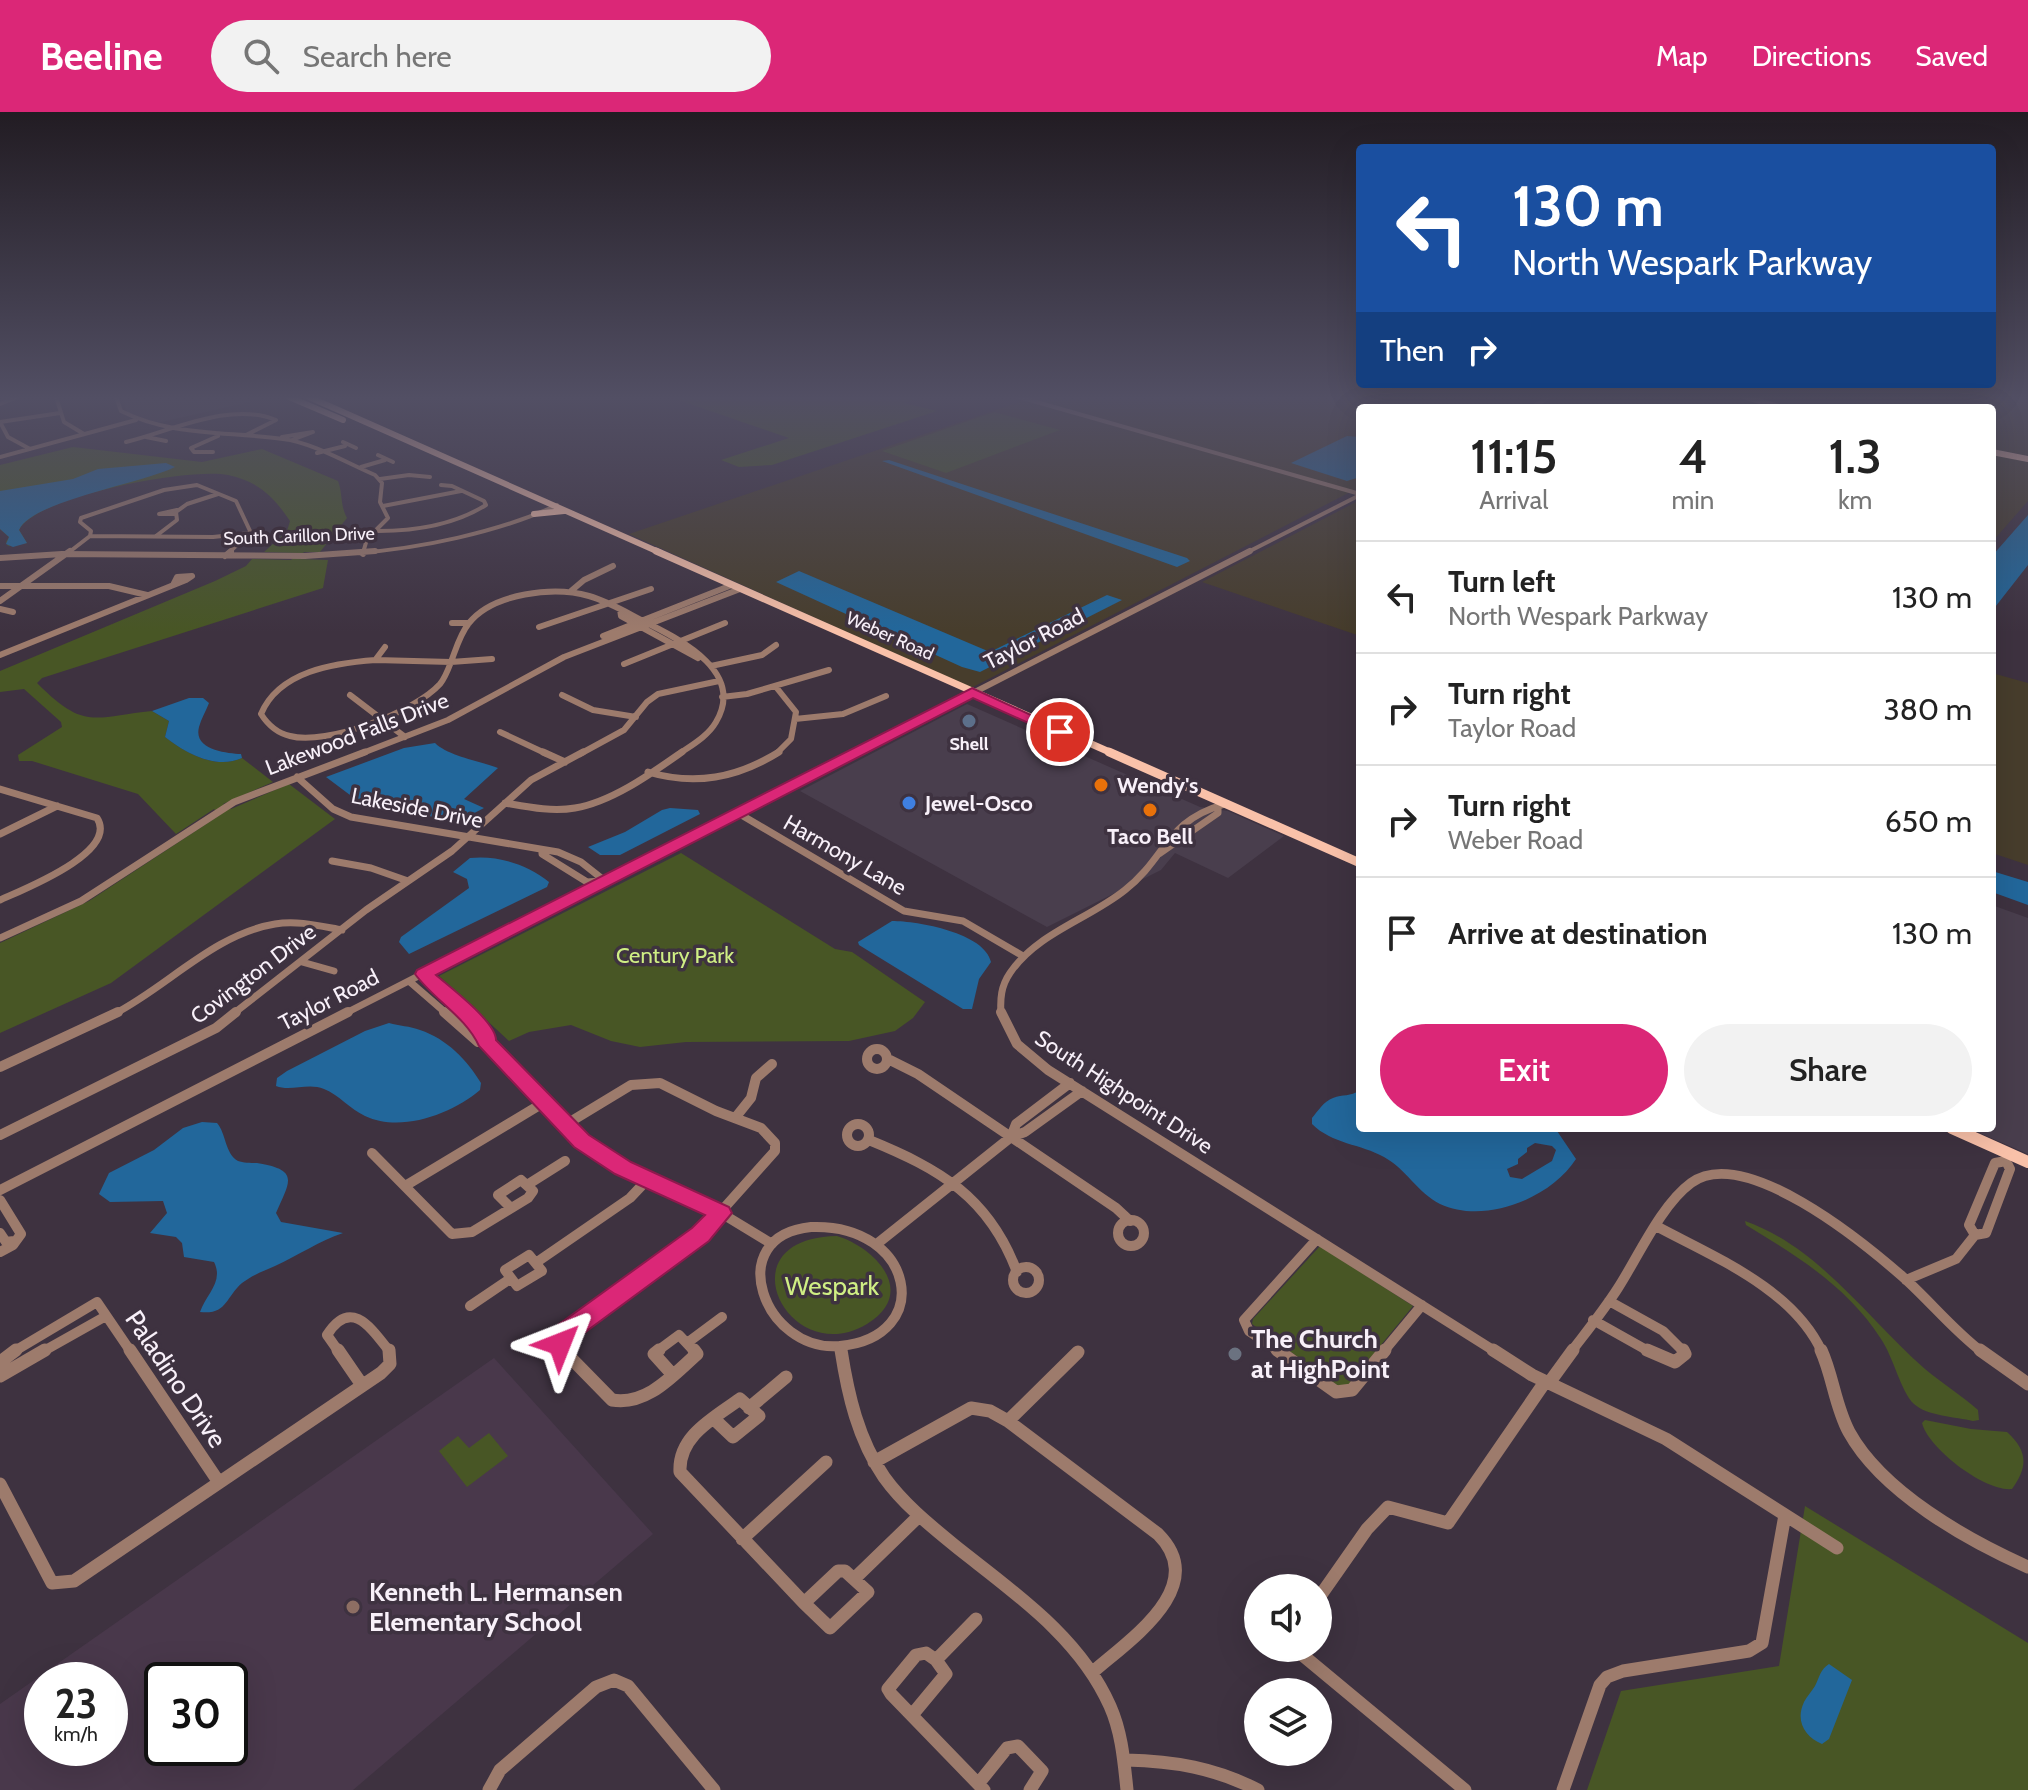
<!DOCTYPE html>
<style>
body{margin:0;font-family:Cabin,sans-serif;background:#f2f2f2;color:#222;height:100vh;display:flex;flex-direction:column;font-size:30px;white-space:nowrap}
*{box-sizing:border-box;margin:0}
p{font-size:26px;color:#767676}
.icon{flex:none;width:44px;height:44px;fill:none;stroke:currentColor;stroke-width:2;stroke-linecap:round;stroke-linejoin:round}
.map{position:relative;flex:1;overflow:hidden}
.panel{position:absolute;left:1356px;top:292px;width:640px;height:728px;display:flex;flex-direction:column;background:#fff;border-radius:8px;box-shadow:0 8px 32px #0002}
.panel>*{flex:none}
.top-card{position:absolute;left:1356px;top:32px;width:640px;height:244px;border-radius:8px;box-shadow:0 8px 32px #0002;background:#1a4fa0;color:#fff;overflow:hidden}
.controls{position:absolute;left:1244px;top:1462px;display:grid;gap:16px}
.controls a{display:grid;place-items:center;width:88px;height:88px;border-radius:50%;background:#fff;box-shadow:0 8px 32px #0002;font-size:40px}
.speed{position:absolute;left:24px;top:1550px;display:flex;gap:16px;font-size:40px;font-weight:700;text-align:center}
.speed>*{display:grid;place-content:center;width:104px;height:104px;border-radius:50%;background:#fff;box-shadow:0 8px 32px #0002;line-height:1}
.speed small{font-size:20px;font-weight:400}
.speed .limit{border:4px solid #111;border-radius:12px;background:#fff;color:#111}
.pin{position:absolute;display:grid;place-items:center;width:68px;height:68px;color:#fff;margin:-34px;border:4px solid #fff;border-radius:50%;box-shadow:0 2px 8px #0007}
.me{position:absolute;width:88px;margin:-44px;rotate:45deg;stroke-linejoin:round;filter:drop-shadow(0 0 6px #0008)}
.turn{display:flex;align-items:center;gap:28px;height:168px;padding:0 24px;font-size:36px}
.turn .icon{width:104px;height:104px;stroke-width:2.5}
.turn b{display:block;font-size:56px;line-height:68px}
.then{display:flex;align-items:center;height:76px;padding:0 24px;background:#0003;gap:16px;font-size:30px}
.eta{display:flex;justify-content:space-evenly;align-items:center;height:136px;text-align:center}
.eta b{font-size:48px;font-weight:600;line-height:56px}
.action{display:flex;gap:16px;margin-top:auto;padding:16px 24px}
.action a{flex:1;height:92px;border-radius:48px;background:#db2777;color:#fff;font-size:32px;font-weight:600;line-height:92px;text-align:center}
.action a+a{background:#f2f2f2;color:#222}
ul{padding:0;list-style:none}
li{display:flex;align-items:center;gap:24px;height:112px;padding:0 24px;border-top:2px solid #e0e0e0}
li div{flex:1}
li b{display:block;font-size:30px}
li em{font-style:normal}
header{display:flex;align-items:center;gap:48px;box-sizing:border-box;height:112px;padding:0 40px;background:#db2777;color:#fff}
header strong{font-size:38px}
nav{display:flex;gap:44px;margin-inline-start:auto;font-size:28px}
.search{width:560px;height:72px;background:#f2f2f2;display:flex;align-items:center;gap:20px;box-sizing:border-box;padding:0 28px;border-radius:44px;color:#767676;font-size:30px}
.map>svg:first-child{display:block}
.commercial{fill:#493e4d}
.industrial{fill:#473d2c}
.built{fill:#49384b;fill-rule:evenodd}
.green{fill:#485625}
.water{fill:#22679b;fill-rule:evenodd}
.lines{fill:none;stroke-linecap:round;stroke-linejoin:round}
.minor-far4{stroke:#9d7b6c;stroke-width:4}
.minor-far3{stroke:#9d7b6c;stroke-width:6}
.minor-far2{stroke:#9d7b6c;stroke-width:7}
.minor-far1{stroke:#9d7b6c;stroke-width:10}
.minor{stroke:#9d7b6c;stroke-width:13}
.major-far3{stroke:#f9c1a9;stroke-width:6}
.major-far2{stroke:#f9c1a9;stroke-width:7}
.major-far1{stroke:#f9c1a9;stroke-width:9}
.major{stroke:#f9c1a9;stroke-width:12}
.route{fill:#db2777;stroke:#8e194d;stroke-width:2}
.service-dot{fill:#5c6f8a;stroke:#3e3240;stroke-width:3}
.food-dot{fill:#e8710a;stroke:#3e3240;stroke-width:3}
.shop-dot{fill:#3f7fe0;stroke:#3e3240;stroke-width:3}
.worship-dot{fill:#6b7280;stroke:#3e3240;stroke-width:3}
.education-dot{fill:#8d6e63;stroke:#3e3240;stroke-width:3}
.labels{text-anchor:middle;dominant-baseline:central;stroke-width:7;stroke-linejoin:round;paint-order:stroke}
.far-street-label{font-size:18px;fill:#f8f0f9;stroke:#3e3240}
.far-poi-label{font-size:18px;font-weight:bold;fill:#f8f0f9;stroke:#3e3240}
.street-label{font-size:22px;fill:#f8f0f9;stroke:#3e3240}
.poi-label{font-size:22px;font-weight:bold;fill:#f8f0f9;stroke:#3e3240;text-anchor:start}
.park-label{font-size:22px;fill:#cfee84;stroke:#3e3240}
.near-park-label{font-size:26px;fill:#cfee84;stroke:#3e3240}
.near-poi-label{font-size:26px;font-weight:bold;fill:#f8f0f9;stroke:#3e3240;text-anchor:start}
.near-street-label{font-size:26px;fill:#f8f0f9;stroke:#3e3240}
</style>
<header>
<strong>Beeline</strong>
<div class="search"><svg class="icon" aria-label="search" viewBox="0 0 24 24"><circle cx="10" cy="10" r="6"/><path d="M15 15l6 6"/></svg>Search here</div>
<nav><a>Map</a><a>Directions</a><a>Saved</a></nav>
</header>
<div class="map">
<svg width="2028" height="1678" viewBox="0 0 2028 1678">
<rect width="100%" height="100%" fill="#3e3240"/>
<path class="commercial" d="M120 285H271L157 311 128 301Z
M967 592 1200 695 1228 699 1284 724 1228 766 1175 741 1161 758 1047 815 800 679Z
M1992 793 2028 806V1042L1968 1016H1992Z"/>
<path class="industrial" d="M1034 285H1537L1516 296H1360V375L971 576 629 422Z
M1558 285H1738L1767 296H1538Z
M1863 285H2028V344L1992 337V296H1849Z
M1992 342 2028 350V389L1992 430Z
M1360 388V524L1202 470Z
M1992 561 2028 571V753L1992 741Z"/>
<path class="built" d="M494 1246 653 1422 353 1678H0V1592ZM42 1568H110V1636H42ZM162 1568H230V1636H162Z"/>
<path class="green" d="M670 285H919L904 291 937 299 772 353 739 355 721 348 789 326Z
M994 300 1060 318 946 361 882 339Z
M73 335 202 350 262 337 338 369C343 382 340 393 347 406L320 440H304L298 447 328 448 323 476 42 566 37 571C85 619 93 605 152 599L169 609 165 625C186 641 215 658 242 646L273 670 223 692 231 697 289 672 335 707 111 871 0 921V831L89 789 220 703 214 697 176 722 138 682 32 649H19L18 643 62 615 61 610 24 577 0 580V559L215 469 246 454 252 447 291 448 298 441 264 440 287 419 290 409C273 384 259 370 228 363 191 355 35 384 19 418L27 431 8 434 6 430 9 425 0 417V353Z
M681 741 835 837 852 840 925 890 913 906 895 919 849 929 686 930 640 935 611 929 571 913 529 920 509 929 439 864Z
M1745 1109C1819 1135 1868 1207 1925 1257 1942 1271 1961 1283 1978 1298L1979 1308 1973 1309C1956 1305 1927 1304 1914 1292 1901 1280 1893 1244 1881 1227 1848 1175 1797 1144 1746 1113Z
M837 1124C876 1136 918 1181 867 1212 789 1259 721 1126 837 1124Z
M1320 1134 1413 1194 1348 1273H1337L1252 1212 1253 1207Z
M1925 1308 1971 1317 2007 1320C2028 1339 2028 1355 2012 1377 1985 1380 1928 1336 1922 1311Z
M489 1321 508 1344 467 1375 439 1339 458 1324 469 1336Z
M1805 1394 2028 1531V1678H1587L1621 1579 1779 1554Z"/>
<path class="water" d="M1347 324 1360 325V365L1347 369 1291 351Z
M889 348 1187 446 1190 449 1177 455 882 349Z
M166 351 175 355C144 371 31 389 19 418L27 431 13 435 6 432 9 425 0 417V379L73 367 98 357Z
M2028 403V453L1992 499V444Z
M799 459 990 540 1107 483 1122 488 980 560 962 555 776 470Z
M189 586H203L209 591C206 599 201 607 199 615 193 638 227 641 241 642L242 646C216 658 185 641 165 625L169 609 152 599Z
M435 631C448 644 480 649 498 656L464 687 484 696 457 710 358 689 326 665 404 636Z
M670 696 698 698 700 702 620 743H600L588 735 625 720 662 698Z
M470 746C497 743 527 752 549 770L547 775 409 842 399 830 401 825 469 776 467 767 453 760Z
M1992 759 2028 770V793L1992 780Z
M892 809C918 809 985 821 991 850L979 867 972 897H963L859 833 858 830Z
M389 911C399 914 410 914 420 918 447 927 467 948 481 971L480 978C452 1002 401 1021 365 1004 350 997 339 983 324 977 308 970 291 980 276 974L277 966 287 959 365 919Z
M1360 978V1016H1555L1576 1047C1551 1086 1485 1113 1440 1092 1418 1081 1406 1057 1384 1045 1361 1032 1332 1032 1312 1012V1006C1318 999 1324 989 1333 986 1343 982 1350 985 1360 978ZM1535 1031 1552 1034 1556 1038 1552 1049 1522 1067 1510 1065 1507 1057 1518 1052V1047L1527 1040V1036Z
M202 1010 217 1011C226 1021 225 1042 238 1049 243 1051 252 1051 257 1051 300 1058 290 1069 276 1101L281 1110 343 1121C319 1129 299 1143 275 1154 264 1159 252 1163 242 1171 225 1186 227 1203 200 1200 206 1182 224 1170 214 1150L184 1145 182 1131 176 1125 150 1121 167 1101 163 1089 110 1090 99 1082 109 1061 154 1038 183 1016Z
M1829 1552 1852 1568 1829 1627 1822 1632C1805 1625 1795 1609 1804 1590 1807 1584 1812 1579 1815 1574 1820 1564 1820 1558 1829 1552Z"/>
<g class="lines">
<path class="minor-far4" d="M56 285 64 310 84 322
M116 285 121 299C173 325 228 319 283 327 311 330 349 352 375 363L382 371 380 390 388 406 367 427 363 441
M1019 285 1360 382
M0 292 18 285
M1530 296 1550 285
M146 325 166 329
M282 325 313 320 292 328
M126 330C171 319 231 289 276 308L246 323
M343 330 356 336
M30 337 8 325 0 310 60 301
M213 340H194L191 336 218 324
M317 341 345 334
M378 343 393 350
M0 345 136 308
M361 355 385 348
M380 367 409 363 430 365
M383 394 461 379
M176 402H159L177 398
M378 419C415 419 454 413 486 393L484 389 452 374 441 373
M90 424 213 425 251 421
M156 424 177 408 176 400 187 392 218 382
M68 441 90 424 91 419 80 410 81 406 164 378 197 373 236 389 251 421 228 441
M356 441C418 437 500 420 557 393
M1246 441 1360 383"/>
<path class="minor-far3" d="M363 442 364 439
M225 444 231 439
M0 446 62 442 305 444 375 439
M0 474H109L147 483
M571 479 584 468 613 454
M0 489 70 439
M0 497 13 500
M620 497 621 504 698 546
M452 511H469
M539 515 651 477
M603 524 732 473
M0 543 186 468 192 464 177 465 173 473
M376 547 385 535
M376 548 451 550C448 558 445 566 440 572 415 600 326 634 290 624 277 621 268 613 261 602 279 559 334 551 376 548Z
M451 550C456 537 460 522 469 511 493 481 554 474 589 484 610 490 629 502 649 512 683 529 745 561 716 610 708 624 692 633 679 642
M451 550 492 547
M624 552 725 511
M711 554 762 543 776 533
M350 583 405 625
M562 583 593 598 636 605
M722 585 747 582 829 558
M795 607 843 602 886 584
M500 620 547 642
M360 642 448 608 564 545 740 477
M580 642 624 618 647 590 658 582 719 569
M776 642 791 627 796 600 776 575
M854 642 1250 439"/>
<path class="minor-far2" d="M543 640 565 650
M648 660C695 674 737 666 779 640
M297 665 333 697 351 705 558 740 581 750 605 769
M0 677 97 706C119 740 24 777 0 788
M505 691C528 695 552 700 575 696 612 690 652 661 682 640
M738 701 904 799 963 809 1023 844
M0 722 57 694
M542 739V742L587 770 602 769
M1159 742 1218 701V696
M332 749 371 756 408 769
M0 826 81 789 234 690 365 640
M302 850 334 859
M424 862 466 902
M409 869 447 902
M114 902C167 875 214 822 275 812 297 808 320 814 342 818
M233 902 366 798 452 739 531 668 583 640
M344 902 857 640
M1001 902C1000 887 1001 874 1010 861 1037 821 1089 807 1125 778 1167 745 1165 709 1225 692"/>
<path class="minor-far1" d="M444 900 478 930 486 929
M464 900 488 924 486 929 565 1013 599 1041 647 1068 721 1101 772 1132
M1001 900 1017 932 1048 958 1496 1240
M867 947a10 10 0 1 1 20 0a10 10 0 1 1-20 0Z
M890 948 918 962 1116 1096 1130 1109
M0 955 118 900
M735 1006 751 986 756 966 772 952
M847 1023a11 11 0 1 1 22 0a11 11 0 1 1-22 0Z
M0 1023 216 916 236 900
M1011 1025 1016 1012 1070 971
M869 1028C940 1057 989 1085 1017 1160
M372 1041 452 1122 472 1120 528 1086 533 1079 521 1068 498 1083 511 1096
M527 1073 565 1049
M405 1074 543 991
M0 1078 348 900
M0 1088 21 1122 13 1133 0 1140
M1118 1121a13 13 0 1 1 26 0a13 13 0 1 1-26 0Z
M811 1115C915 1111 936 1225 840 1234 764 1241 721 1124 811 1115Z
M1658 1115C1716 1146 1793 1177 1822 1240
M0 1121 6 1130 14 1129
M1975 1123 1986 1121 2010 1057 2006 1049 2010 1042
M1975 1123 1969 1113 1995 1051 2006 1049
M878 1131 1011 1025 1025 1020 1082 979
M529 1143 542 1159 517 1174 505 1158Z
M537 1150 630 1086 647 1068
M1013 1168a13 13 0 1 1 26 0a13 13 0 1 1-26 0Z
M1906 1168 1956 1147 1975 1123
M1609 1189 1663 1219 1684 1240
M470 1194 510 1167
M1593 1208 1650 1240
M687 1231 722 1205
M840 1234 841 1240
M13 1240 97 1190 131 1240
M42 1240 106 1204
M339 1240 327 1223C351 1185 371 1216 390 1240
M564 1240 560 1229 573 1215 700 1123 775 1039V1031L761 1016 716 999 660 971 631 973 565 1013
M656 1240 679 1223 695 1240
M1280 1240 1249 1219 1244 1208 1317 1127
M1383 1240 1422 1193
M1571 1240C1587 1219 1604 1198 1618 1176 1638 1145 1661 1093 1691 1071 1744 1032 1863 1130 1903 1165 1930 1189 1953 1218 1982 1240"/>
<path class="minor" d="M130 1238 218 1369
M338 1238 362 1273
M563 1238 612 1288C647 1294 673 1263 697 1242L694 1238
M659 1238 654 1242 672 1262
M841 1238C848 1283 858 1327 884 1365 904 1393 932 1415 959 1437 1016 1482 1080 1526 1110 1594 1122 1621 1124 1650 1127 1678
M1277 1238 1336 1280 1352 1278 1385 1238
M1493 1238 1532 1263 1666 1327 1837 1436
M1647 1238 1675 1250 1685 1242 1683 1238
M1821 1238C1833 1264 1835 1294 1849 1320 1882 1380 1967 1428 2028 1455
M1980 1238 2028 1272
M0 1250 16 1238
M0 1264 45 1238
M1549 1271 1573 1238
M749 1296 786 1265
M714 1307 733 1325 759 1304 740 1287C714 1306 678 1324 680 1360L804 1491
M1008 1309 1078 1240
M874 1350 971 1296 990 1299 1008 1309 1158 1422C1210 1474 1132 1526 1094 1559
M0 1372 52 1471 74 1469 381 1261 390 1252 389 1238
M742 1427 826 1350
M838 1459H845L868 1480 830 1516 804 1491Z
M854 1467 919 1404
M1318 1487 1367 1417 1388 1395 1448 1411 1545 1270
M1294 1536 1465 1678
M936 1548 976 1507
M912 1603 946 1562 936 1548 926 1541 916 1543 888 1577 891 1582 984 1678
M1126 1648C1174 1649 1215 1656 1258 1678
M978 1672 1007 1636 1018 1634 1042 1659 1030 1678
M489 1678 500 1658 596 1575 614 1568 628 1574 714 1678
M1563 1678 1600 1573 1607 1565 1623 1559 1749 1539 1762 1531 1785 1403"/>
<path class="major-far3" d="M289 285 343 308
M309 285 661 441
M1746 285 1782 296
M1992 340 2028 347
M534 402 564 399"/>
<path class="major-far2" d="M656 439 1114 642"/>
<path class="major-far1" d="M1109 640 1360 751"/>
<path class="major" d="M1952 1016 2028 1050"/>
</g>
<linearGradient id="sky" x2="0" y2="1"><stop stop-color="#221c23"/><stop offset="0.55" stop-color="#524f64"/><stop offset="1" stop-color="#524f64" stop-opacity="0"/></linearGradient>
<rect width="2028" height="520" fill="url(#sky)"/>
<path class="route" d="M972 576 1068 620 1060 624 1055 623 973 586 436 863C451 876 496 910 496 928L589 1023 631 1050 729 1095 732 1101 709 1129 576 1227 568 1240 560 1243 551 1240 547 1232 558 1213 692 1116 705 1103 615 1062 574 1035 479 934C466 905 434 888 415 862L417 858Z"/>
<circle class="service-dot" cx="969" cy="609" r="8"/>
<g class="food-dot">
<circle cx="1101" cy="673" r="8"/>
<circle cx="1150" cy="698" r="8"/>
</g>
<circle class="shop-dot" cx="909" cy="691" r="8"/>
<circle class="worship-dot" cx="1235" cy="1242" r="8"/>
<circle class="education-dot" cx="353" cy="1495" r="8"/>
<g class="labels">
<g class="far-street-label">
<text transform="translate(299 424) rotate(-2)">South Carillon Drive</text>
<text transform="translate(890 524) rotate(24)">Weber Road</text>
</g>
<g class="far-poi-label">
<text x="969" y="632">Shell</text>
</g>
<g class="street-label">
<text transform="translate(1034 527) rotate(-27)">Taylor Road</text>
<text transform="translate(357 622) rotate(-21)">Lakewood Falls Drive</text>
<text transform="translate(417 696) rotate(11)">Lakeside Drive</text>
<text transform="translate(845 743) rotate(30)">Harmony Lane</text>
<text transform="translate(253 862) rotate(-37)">Covington Drive</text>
<text transform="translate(329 888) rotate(-27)">Taylor Road</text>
<text transform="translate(1124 980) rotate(33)">South Highpoint Drive</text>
</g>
<g class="poi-label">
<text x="1117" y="673">Wendy's</text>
<text x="925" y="691">Jewel-Osco</text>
<text x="1150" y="724" text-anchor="middle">Taco Bell</text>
</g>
<g class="park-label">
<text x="675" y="843">Century Park</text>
</g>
<g class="near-park-label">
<text x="832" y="1174">Wespark</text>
</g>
<g class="near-poi-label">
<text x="1251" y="1227">The Church<tspan x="1251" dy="30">at HighPoint</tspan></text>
<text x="369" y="1480">Kenneth L. Hermansen<tspan x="369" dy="30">Elementary School</tspan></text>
</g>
<g class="near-street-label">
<text transform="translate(176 1267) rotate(56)">Paladino Drive</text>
</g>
</g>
</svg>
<div class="controls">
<a><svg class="icon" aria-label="sound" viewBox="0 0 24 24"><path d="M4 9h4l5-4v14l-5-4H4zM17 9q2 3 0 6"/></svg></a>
<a><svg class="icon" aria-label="layers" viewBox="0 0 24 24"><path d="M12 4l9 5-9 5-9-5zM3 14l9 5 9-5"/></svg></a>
</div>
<div class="speed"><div>23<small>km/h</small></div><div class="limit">30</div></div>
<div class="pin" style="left:1060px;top:620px;background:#d93025"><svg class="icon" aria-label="arrive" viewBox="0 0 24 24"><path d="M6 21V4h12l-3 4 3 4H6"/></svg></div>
<svg class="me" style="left:560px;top:1232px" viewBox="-20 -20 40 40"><path d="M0-17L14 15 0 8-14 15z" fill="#db2777" stroke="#fff" stroke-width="4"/></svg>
<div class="top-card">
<div class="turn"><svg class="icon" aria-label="left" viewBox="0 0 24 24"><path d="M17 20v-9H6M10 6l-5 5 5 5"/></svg><div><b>130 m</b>North Wespark Parkway</div></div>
<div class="then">Then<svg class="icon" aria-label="right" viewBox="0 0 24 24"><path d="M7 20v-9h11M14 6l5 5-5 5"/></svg></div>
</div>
<section class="panel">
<div class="eta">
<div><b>11:15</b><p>Arrival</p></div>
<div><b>4</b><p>min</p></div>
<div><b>1.3</b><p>km</p></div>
</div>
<ul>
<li><svg class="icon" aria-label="left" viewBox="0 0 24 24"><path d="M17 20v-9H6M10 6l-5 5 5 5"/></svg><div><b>Turn left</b><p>North Wespark Parkway</p></div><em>130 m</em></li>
<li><svg class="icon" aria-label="right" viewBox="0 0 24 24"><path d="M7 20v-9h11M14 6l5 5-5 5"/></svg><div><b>Turn right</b><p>Taylor Road</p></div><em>380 m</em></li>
<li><svg class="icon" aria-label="right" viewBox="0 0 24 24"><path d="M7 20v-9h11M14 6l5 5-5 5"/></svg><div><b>Turn right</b><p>Weber Road</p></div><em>650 m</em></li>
<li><svg class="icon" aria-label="arrive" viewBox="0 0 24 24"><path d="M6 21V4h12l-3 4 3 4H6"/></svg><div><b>Arrive at destination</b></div><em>130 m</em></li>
</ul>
<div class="action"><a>Exit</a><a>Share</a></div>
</section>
</div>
